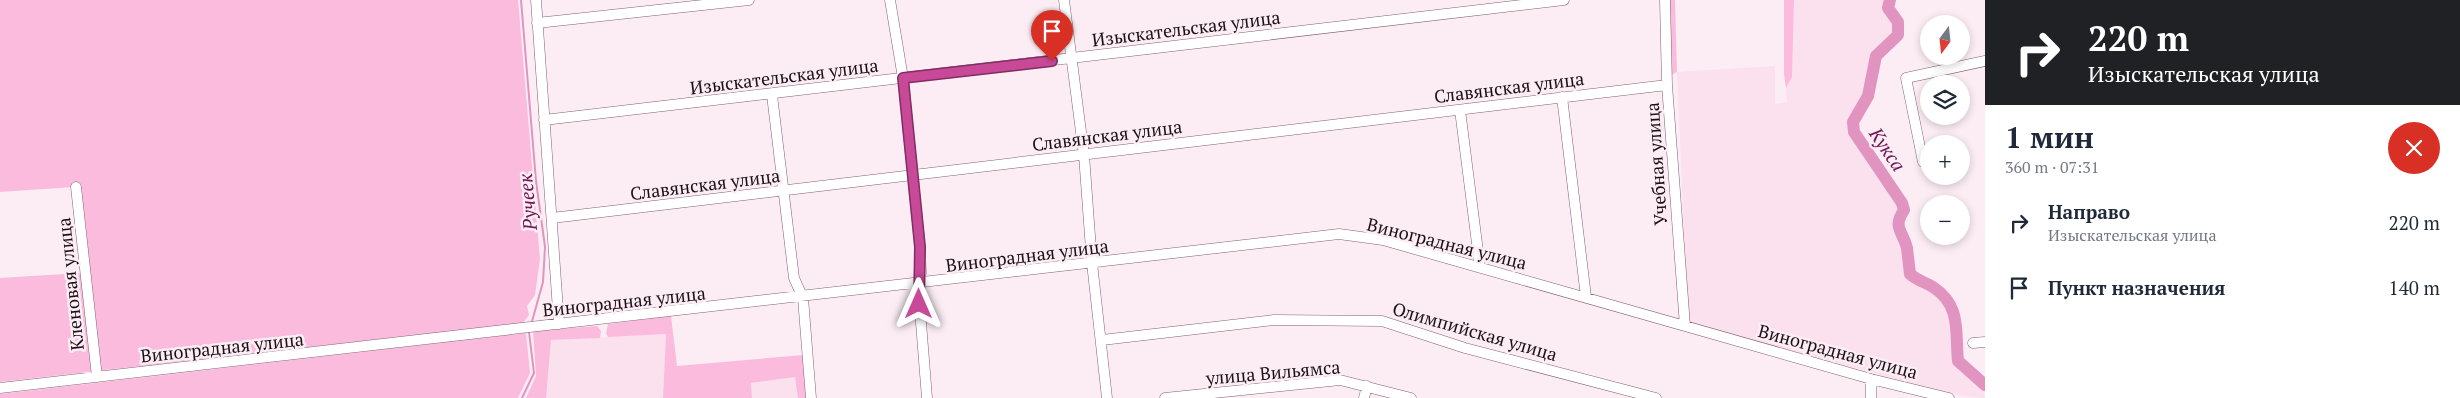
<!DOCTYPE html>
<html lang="ru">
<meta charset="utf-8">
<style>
body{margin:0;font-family:"PT Serif",serif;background:#f2f2f3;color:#1f2937;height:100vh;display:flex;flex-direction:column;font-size:19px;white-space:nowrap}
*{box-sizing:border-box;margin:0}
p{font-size:16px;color:#747a83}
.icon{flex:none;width:28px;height:28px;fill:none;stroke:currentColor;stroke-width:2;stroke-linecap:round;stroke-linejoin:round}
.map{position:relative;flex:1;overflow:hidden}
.drawer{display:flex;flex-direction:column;background:#fff;width:475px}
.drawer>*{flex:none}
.hud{background:#202124;color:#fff;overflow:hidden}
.needle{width:32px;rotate:195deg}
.controls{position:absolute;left:1920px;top:15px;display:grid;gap:10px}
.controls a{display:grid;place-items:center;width:50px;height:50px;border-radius:50%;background:#fff;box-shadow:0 2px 8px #0003;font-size:25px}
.pin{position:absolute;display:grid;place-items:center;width:42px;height:42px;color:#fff;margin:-51px -21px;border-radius:50% 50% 50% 0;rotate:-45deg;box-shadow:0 0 5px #0007}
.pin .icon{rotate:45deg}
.me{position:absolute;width:55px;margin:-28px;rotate:0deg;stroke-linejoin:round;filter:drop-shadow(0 0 4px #0008)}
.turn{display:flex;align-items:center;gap:18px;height:105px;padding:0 20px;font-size:22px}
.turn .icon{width:65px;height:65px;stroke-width:2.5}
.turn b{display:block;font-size:35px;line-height:42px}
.round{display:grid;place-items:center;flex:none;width:52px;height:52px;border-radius:26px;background:#f2f2f3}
.summary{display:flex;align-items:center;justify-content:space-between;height:85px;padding:0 20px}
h1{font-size:30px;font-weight:600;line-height:38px}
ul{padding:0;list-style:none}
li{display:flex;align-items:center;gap:15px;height:65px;padding:0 20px}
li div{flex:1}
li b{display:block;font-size:19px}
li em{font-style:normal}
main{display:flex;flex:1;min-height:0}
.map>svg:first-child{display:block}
.built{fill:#fbe0ee}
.green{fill:#fbbbdd}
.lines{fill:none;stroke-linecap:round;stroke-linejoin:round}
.stream{stroke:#e194bf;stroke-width:2}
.river{stroke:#e194bf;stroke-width:12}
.minor-casing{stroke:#816172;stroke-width:11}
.minor{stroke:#fff;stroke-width:10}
.route-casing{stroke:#812f62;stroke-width:12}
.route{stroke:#c74997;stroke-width:9}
.labels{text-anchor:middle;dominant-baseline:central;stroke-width:5;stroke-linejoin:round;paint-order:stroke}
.street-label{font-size:18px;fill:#1c1017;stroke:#fcedf5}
.water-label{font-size:19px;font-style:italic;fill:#701651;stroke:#fcedf5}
</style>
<main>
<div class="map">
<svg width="1985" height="398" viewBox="0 0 1985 398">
<rect width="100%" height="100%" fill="#fcedf5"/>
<path class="built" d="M1794 0H1887L1885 8 1895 22 1896 34 1875 54 1867 95 1852 121V132L1900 203 1902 210 1897 218 1896 226 1905 247 1908 274 1919 285 1932 288 1946 302 1952 313 1956 363 1982 383 1985 398 1961 396 1879 375V374L1771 346 1688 322 1677 72 1775 66V104L1787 102 1786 88 1792 77Z
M666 334 663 398H546L551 340Z
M795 377 798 398H752L751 383Z"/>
<path class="green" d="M0 0H518L540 259 535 295 527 306 529 315 523 323 0 382V278L80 273 73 187 0 192Z
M1668 0H1675L1677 72 1671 75Z
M1784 0H1794L1792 77 1786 88 1784 74Z
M671 316 677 366 803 355 807 398H798L795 377 751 383 752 398H663L666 334 608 337 606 333 608 324Z
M597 326 601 331 600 338 551 340 546 398H526L536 376 533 331Z
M526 333 530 373 518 398H0V394Z"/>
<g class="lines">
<path class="stream" d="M521 0 536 181 545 247 543 282 531 325
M522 398 534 373 529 332"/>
<path class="river" d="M1890 0 1888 8 1898 22V35L1876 56 1868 96 1853 122 1854 132 1902 203 1904 210C1892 228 1903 231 1907 248 1908 257 1909 265 1910 274 1918 281 1925 282 1933 287 1962 306 1955 332 1958 361L1985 385"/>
<defs>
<path id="minor" d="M536 0 559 324
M890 0 903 78 920 247 921 273 918 285 927 398
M1064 0 1084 155 1092 263 1107 398
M1665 0 1667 85 1685 326
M537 23 749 0
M772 95 794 278 803 298 811 398
M1562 97 1586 297
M1460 110 1480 267
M544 120 1564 0
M1923 162 1906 78 1985 61
M76 187 97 377
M552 218 1667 85
M1102 340 1274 320 1382 321 1465 348 1656 398
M1973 343 1985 342
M0 388C446 338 892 287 1339 234L1383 240 1871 379 1949 398
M1165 398 1340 380 1411 398
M1364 398 1367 386
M1871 398V379"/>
</defs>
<use href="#minor" class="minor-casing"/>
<use href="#minor" class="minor"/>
</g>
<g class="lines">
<defs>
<path id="route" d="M919 304 920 247 903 78 1052 61"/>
</defs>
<use href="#route" class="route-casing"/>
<use href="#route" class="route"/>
</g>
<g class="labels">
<g class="street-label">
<text transform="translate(1186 28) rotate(-7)">Изыскательская улица</text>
<text transform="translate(784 76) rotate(-7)">Изыскательская улица</text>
<text transform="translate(1509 87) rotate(-7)">Славянская улица</text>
<text transform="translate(1107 135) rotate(-7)">Славянская улица</text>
<text transform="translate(1656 164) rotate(-94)">Учебная улица</text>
<text transform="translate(705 184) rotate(-7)">Славянская улица</text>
<text transform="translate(1447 243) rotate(14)">Виноградная улица</text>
<text transform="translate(1027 255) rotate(-7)">Виноградная улица</text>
<text transform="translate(70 284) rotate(-96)">Кленовая улица</text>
<text transform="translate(624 301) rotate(-6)">Виноградная улица</text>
<text transform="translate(1475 331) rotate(16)">Олимпийская улица</text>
<text transform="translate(222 347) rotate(-6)">Виноградная улица</text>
<text transform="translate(1838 351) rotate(15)">Виноградная улица</text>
<text transform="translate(1273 372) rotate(-5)">улица Вильямса</text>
</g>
<g class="water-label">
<text transform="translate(1888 149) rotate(56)">Кукса</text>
<text transform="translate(527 202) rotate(-95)">Ручеек</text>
</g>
</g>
</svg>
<div class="controls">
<a><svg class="needle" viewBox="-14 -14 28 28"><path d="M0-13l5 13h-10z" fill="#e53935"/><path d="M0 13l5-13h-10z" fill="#747a83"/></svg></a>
<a><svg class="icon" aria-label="layers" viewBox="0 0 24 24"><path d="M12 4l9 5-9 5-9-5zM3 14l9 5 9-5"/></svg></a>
<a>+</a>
<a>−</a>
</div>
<div class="pin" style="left:1052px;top:61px;background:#d93025"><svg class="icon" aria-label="arrive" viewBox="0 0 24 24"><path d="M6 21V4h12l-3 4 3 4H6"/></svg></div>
<svg class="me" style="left:919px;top:304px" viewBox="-20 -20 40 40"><path d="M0-17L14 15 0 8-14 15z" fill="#c74997" stroke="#fff" stroke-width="4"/></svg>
</div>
<section class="drawer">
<div class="hud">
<div class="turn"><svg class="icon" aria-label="right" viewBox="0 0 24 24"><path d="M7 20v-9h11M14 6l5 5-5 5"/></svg><div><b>220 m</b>Изыскательская улица</div></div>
</div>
<div class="summary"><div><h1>1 мин</h1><p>360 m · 07:31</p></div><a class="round" style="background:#d93025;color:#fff"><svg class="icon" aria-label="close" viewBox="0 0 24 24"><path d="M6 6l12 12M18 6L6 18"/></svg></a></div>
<ul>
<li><svg class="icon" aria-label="right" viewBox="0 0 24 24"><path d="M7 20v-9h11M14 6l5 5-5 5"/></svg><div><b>Направо</b><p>Изыскательская улица</p></div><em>220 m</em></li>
<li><svg class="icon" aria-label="arrive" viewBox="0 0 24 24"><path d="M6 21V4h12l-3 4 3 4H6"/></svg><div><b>Пункт назначения</b></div><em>140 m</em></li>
</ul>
</section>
</main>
